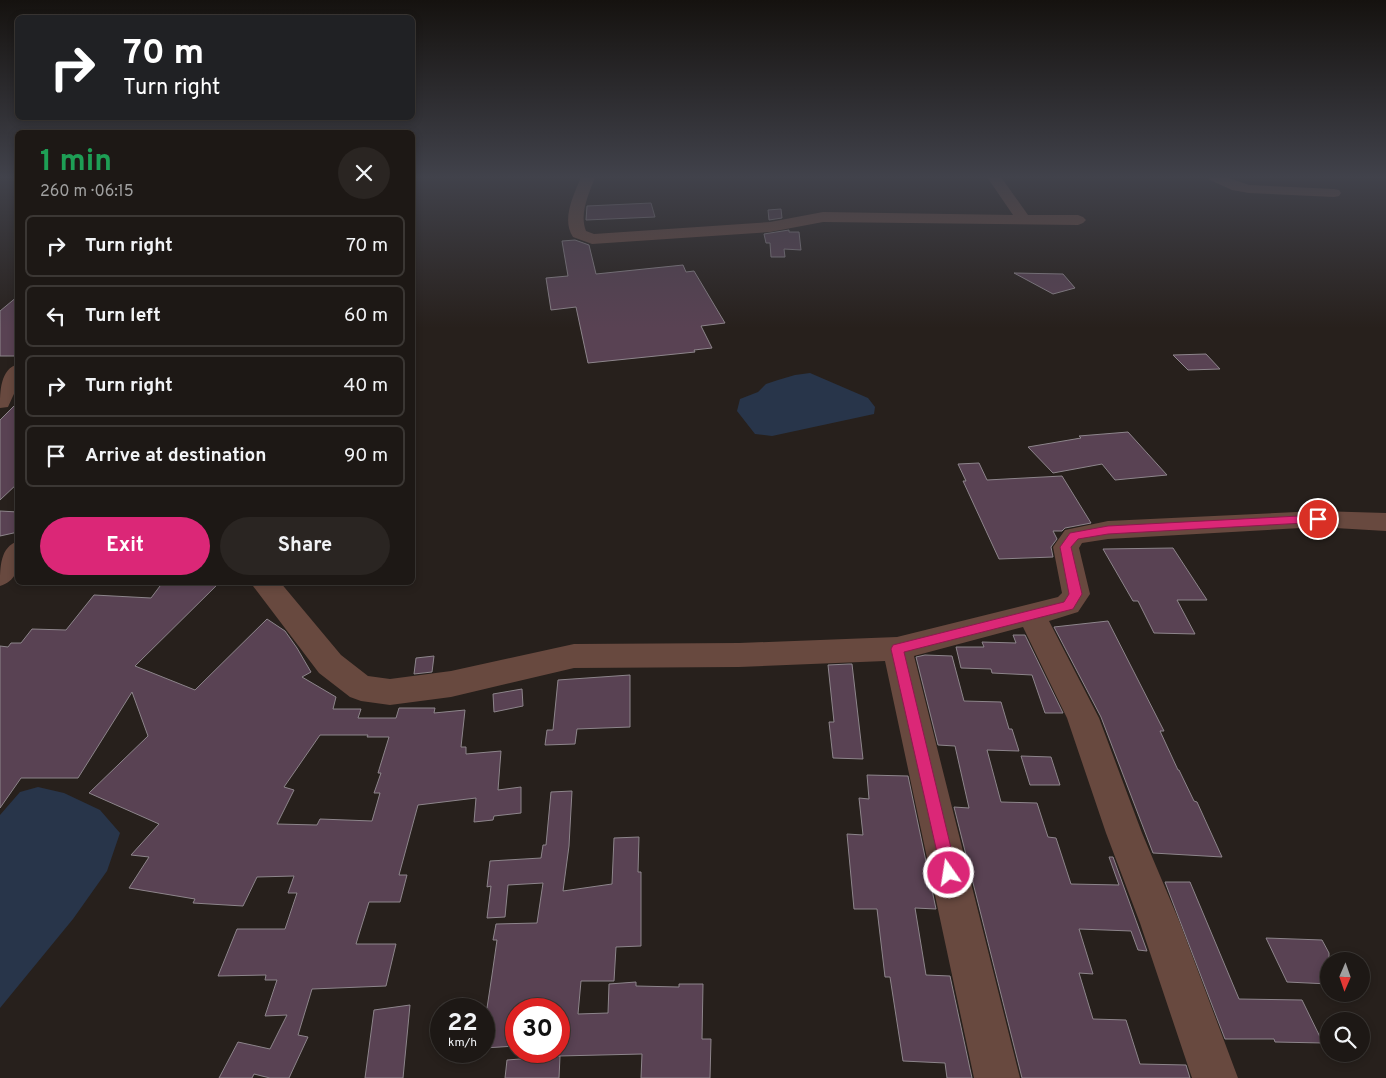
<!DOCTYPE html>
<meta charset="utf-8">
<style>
body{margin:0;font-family:Overpass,sans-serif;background:#2a2522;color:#f1f3f6;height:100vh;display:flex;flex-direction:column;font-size:19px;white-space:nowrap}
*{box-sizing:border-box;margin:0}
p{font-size:16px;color:#a0a0a0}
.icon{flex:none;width:28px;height:28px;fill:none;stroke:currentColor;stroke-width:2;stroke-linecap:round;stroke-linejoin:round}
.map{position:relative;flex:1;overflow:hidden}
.drawer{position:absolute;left:15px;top:130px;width:400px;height:455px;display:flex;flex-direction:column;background:#1d1815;border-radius:8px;box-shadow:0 2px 8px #0003,0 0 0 1px #3b3734}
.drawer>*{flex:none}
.top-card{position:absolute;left:15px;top:15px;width:400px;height:105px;border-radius:8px;box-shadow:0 2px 8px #0003,0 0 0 1px #3b3734;background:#202124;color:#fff;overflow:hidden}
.needle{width:32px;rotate:182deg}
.tools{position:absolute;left:1320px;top:952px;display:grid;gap:10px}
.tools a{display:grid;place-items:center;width:50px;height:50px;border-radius:50%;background:#1d1815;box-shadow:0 2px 8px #0003,0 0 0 1px #3b3734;font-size:25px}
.speed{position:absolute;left:430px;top:998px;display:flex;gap:10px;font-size:25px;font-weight:700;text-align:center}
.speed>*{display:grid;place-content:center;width:65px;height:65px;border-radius:50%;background:#1d1815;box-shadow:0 2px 8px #0003,0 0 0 1px #3b3734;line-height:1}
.speed small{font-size:12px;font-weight:400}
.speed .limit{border:8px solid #d22;background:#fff;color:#111}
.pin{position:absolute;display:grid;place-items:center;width:42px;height:42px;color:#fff;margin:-21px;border:2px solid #fff;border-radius:50%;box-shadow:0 1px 5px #0007}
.me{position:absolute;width:55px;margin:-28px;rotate:347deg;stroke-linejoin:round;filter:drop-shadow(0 0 4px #0008)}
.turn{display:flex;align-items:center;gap:18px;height:105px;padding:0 25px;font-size:22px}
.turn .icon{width:65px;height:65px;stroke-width:2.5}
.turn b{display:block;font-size:35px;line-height:42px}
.round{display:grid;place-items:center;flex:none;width:52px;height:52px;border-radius:26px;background:#2a2522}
.summary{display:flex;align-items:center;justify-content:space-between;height:85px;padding:0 25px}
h1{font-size:30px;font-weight:700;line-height:38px;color:#1e9e55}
.primary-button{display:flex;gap:10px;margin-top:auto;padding:10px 25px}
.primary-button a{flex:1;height:58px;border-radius:30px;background:#db2777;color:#fff;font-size:20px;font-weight:700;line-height:58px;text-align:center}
.primary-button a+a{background:#2a2522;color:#f1f3f6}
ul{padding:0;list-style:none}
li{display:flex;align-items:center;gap:15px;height:62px;margin:0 10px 8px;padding:0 15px;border:2px solid #3b3734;border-radius:8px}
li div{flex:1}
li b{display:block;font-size:19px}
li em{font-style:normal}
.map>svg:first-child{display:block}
.water{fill:#28354a}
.building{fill:#594253;stroke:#8d858b;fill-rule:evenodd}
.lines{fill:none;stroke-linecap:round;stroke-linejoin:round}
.minor{fill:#68493f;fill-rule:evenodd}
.route{fill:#db2777;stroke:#8e194d}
</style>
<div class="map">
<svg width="1386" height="1078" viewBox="0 0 1386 1078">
<rect width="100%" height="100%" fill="#27201c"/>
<path class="water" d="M810 373 868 398 875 407 874 414 772 436 755 434 737 411 740 399 758 392 766 384 778 380 795 375Z
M38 787 64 793 100 810 120 833 107 871 73 919 0 1008V815L20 792Z"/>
<path class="building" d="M651 203 655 217 586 220 587 206Z
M781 209 782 218 769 220 768 210Z
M789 230V232H799L801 250 784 249 785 257H771L770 243H766L764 234Z
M575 240 589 245 596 274 683 265 686 272 694 271 725 323 701 326 712 348 694 350 695 352 588 363 576 307 551 310 546 278 568 276 562 241Z
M1014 273 1063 274 1075 288 1053 294Z
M18 296V356H0V311Z
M1206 354 1220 369 1188 370 1173 355Z
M18 402V483L0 500V420Z
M1128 432 1167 475 1115 480 1102 464 1053 473 1028 447 1081 438 1079 436Z
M979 463 987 480 1062 476 1091 523 1065 528 1062 531H1053L1057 539 1051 547 1053 557 999 559 963 481H966L958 464Z
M0 511 18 512V532L0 536Z
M1173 548 1207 600H1177L1195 634 1154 633 1138 601H1133L1103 549Z
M163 582H220L135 666 195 690 267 619 285 631 297 648 311 672 302 677 336 697 333 709H361L358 718H396L399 708H435L434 713 465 710 461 747H466V754L501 751 498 790 521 787V813L494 816 493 820 474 822 476 798 418 805 399 875H407L400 902H369L356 944H396L386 986 312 989 298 1035 308 1037 289 1078H270L254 1074 252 1078H219L238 1042 270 1049 287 1015 265 1016 277 980H265L266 975 218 976 237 929H285L297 893H288L294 876 257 877 243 906 193 903 195 899 129 888 149 857 131 855 159 824 89 793 148 736 132 692 78 778H21L0 808V646L8 647 11 643H21L32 629 66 630 94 595 151 598ZM320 735H368L367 737H389L378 773H381L374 793H380L372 821 320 819 317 825 277 824 294 790 284 787Z
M1108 621 1164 731H1160L1178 770H1179L1194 801 1197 802 1222 857 1153 853 1101 717 1054 627Z
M1013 635H1025L1063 713H1045L1032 675 992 673 991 669 961 668 956 647H984L982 642 1016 643Z
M925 655 952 656 964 701 1001 702 1009 729H1012L1019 751 987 750 1001 802 1037 803 1048 837 1056 838 1071 884 1119 885 1109 857H1113L1147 951 1138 950 1131 931 1079 929 1093 974 1079 973 1093 1019 1126 1020 1140 1064 1186 1065 1190 1078H1022L954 807 969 808 955 746 938 745 916 657Z
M434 656 432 672 414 674 416 658Z
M849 664H852L863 759 833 758 829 722H834L828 665Z
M630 675V727L577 729 575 744 545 745 547 730H553L558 680Z
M522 689 523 706 494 712 493 694Z
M1021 756 1051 757 1060 785H1030Z
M867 775 908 776 936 909 915 908 926 975 950 976 972 1078H947L945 1063 903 1061 890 977H885L877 909H854L847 834 863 835 859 798 869 799Z
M572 791 569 846 563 891 612 884 614 838 639 837 638 872H641V946L616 947 614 981H581L578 1014 608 1013 609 984 636 982V986L679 987V984H703L702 1039H711L710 1078H641L642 1054 559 1056V1009H516V1046L484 1048V1008H487L492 975 497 940H493L496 924 537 923 543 883 508 885 505 917 487 918 491 886 487 887 490 861 541 858 543 845H546L551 792Z
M1165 882H1190L1239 999 1302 1000 1323 1043 1275 1042 1274 1039H1225Z
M1266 938 1322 940 1329 953V984L1287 982Z
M410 1005 403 1078H365L374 1010Z
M560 1056 559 1078H505L507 1060Z"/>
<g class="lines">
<path class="minor" d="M581 177H595C589 194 579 213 586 231L594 234 770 222 823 212 1013 215 987 177H1001L1028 215H1078L1083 217 1086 220 1083 223 1078 225 823 222 770 232 592 244 573 237C561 219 574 195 581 177Z
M1208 177H1226L1249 185 1334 189 1339 190 1341 193 1339 196 1334 197 1249 193 1232 190 1210 180Z
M18 364V385L8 407 0 408C0 392 0 369 18 364Z
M1318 511 1386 513V531L1318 527 1108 539 1082 543 1079 548 1090 594 1078 612 1049 621 1099 718 1142 833 1180 923 1238 1078H1192L1140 923 1106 833 1067 718 1023 627 914 656 1020 1078H974L885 661 739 667 574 668 451 697 390 705 361 701 350 697 319 673 250 582H280L341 655 368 676 390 679 451 671 574 644 739 643 897 637 1058 597 1062 593 1053 547 1065 530 1108 521Z
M18 541C18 560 22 579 0 586 0 567 0 547 18 541Z"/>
</g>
<linearGradient id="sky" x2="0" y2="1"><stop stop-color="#15120f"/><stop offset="0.54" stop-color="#41424b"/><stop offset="1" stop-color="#41424b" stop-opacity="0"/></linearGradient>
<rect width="1386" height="328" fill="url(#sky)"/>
<path class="route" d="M1318 515 1322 517 1323 519 1322 522 1108 534 1078 539 1071 547 1082 594 1073 609 904 652 957 873 955 879 949 881 943 879 891 649 893 645 1064 602 1069 594 1060 547 1070 533 1108 526Z"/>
</svg>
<div class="tools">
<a><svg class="needle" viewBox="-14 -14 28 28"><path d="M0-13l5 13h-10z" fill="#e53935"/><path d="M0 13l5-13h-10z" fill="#a0a0a0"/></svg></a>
<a><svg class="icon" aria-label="search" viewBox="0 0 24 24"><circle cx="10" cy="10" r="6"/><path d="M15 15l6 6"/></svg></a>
</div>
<div class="speed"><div>22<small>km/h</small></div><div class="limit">30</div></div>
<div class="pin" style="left:1318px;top:519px;background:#d93025"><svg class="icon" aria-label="arrive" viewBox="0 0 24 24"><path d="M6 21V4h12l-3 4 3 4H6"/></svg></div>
<svg class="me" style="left:949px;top:873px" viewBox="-20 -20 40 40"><circle r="17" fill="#db2777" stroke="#fff" stroke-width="3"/><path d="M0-11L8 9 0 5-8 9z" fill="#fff"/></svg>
<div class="top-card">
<div class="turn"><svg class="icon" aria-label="right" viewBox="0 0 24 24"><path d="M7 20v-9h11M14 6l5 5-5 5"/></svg><div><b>70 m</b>Turn right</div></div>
</div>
<section class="drawer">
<div class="summary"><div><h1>1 min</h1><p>260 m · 06:15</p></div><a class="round"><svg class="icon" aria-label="close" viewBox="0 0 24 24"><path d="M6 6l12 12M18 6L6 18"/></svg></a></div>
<ul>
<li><svg class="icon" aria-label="right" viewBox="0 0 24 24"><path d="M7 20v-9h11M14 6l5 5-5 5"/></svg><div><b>Turn right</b></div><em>70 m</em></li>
<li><svg class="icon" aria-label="left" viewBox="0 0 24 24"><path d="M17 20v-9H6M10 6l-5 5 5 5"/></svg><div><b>Turn left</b></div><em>60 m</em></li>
<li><svg class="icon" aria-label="right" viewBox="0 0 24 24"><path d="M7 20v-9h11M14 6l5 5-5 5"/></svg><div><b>Turn right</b></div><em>40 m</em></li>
<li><svg class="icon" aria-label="arrive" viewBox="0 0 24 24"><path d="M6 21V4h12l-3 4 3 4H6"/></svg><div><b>Arrive at destination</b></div><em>90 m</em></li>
</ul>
<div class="primary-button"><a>Exit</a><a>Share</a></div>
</section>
</div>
